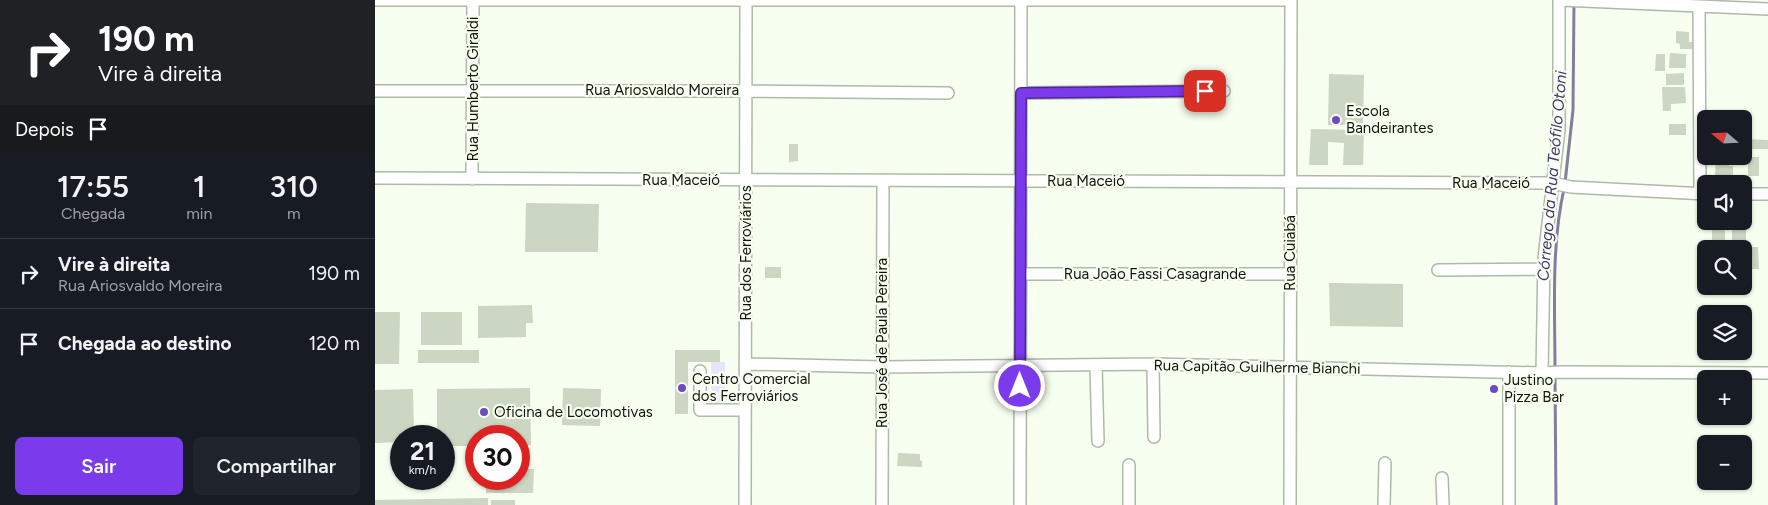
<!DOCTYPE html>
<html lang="pt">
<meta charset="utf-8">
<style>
body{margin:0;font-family:Figtree,sans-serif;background:#20242c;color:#f1f3f6;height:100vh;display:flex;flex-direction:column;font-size:19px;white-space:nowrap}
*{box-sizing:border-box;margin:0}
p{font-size:16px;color:#9ea1a6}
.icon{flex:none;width:28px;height:28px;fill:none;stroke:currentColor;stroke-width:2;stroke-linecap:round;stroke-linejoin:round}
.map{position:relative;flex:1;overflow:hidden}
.side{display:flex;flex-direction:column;background:#171b24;width:375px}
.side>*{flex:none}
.hud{background:#202124;color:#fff;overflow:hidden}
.needle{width:32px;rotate:289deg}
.buttons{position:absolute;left:1322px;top:110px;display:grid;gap:10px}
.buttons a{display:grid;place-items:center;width:55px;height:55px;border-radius:8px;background:#171b24;box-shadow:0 1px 4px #0004;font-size:25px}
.speed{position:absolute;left:15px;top:425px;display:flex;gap:10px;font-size:25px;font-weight:700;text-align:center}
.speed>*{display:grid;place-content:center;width:65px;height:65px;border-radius:50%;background:#171b24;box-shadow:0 1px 4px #0004;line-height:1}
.speed small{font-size:12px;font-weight:400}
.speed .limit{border:8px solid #d22;background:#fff;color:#111}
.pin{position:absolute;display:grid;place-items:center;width:42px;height:42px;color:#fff;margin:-21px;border-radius:10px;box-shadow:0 2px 8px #0006}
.me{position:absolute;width:55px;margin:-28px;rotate:0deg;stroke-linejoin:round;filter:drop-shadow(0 0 4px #0008)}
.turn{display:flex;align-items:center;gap:18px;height:105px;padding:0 15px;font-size:22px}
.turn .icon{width:65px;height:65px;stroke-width:2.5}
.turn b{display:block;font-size:35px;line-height:42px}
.then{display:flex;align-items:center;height:48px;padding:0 15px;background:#0003;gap:10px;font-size:19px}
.eta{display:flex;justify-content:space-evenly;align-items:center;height:85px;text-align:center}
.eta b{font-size:30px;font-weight:600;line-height:35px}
.primary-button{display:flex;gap:10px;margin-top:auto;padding:10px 15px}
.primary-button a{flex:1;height:58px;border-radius:8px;background:#7c3aed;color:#fff;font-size:20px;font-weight:600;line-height:58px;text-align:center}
.primary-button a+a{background:#20242c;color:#f1f3f6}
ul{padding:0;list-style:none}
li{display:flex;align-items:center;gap:15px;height:70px;padding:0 15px;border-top:1px solid #363941}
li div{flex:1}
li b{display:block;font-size:19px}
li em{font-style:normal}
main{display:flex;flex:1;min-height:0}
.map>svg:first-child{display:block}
.green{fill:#e7e4fc}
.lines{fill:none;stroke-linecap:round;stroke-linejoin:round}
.stream{stroke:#827e9f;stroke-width:3}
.building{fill:#cbd6c3}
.minor-casing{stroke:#afb9a8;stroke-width:14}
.minor{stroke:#fff;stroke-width:11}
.route-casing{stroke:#51269a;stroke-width:12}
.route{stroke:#7c3aed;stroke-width:9}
.poi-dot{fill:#6d4bc4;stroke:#f6fff0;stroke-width:2}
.labels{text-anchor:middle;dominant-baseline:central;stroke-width:4.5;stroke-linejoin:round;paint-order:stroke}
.street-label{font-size:15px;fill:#11150e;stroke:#f6fff0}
.poi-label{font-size:15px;fill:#11150e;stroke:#f6fff0;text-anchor:start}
.water-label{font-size:16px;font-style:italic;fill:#433571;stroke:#f6fff0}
</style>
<main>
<section class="side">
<div class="hud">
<div class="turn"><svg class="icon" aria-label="right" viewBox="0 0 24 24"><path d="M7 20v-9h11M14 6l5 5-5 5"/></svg><div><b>190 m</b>Vire à direita</div></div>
<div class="then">Depois<svg class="icon" aria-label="arrive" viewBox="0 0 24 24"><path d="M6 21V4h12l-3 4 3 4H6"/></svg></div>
</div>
<div class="eta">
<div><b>17:55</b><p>Chegada</p></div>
<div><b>1</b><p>min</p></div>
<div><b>310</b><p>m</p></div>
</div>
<ul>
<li><svg class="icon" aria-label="right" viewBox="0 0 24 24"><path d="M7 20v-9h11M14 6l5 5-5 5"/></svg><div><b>Vire à direita</b><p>Rua Ariosvaldo Moreira</p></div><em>190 m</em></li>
<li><svg class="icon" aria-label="arrive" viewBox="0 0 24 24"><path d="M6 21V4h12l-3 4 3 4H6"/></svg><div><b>Chegada ao destino</b></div><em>120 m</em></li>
</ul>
<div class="primary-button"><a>Sair</a><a>Compartilhar</a></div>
</section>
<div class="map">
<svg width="1393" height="505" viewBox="0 0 1393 505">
<rect width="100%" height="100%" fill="#f6fff0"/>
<path class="green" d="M336 362H350V406H337Z"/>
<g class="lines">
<path class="stream" d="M1190 183 1198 110 1199 2
M1180 369C1180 311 1176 246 1189 189
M1180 376 1181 505"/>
</g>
<path class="building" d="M1301 31 1314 32V42H1318V49H1305V44L1301 43Z
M1295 53 1311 54V68H1294Z
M1281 54H1290V71H1280Z
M1309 73V85H1291V74Z
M954 74 989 75 988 125H953Z
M1287 87H1310L1311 103 1296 104V111H1288Z
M1294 124H1311V135H1294Z
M936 129 989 130 988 165H968L969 143 953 142V165H934Z
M1371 139 1393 140V149H1371Z
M414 144H423V161L414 162Z
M1373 157H1384V176H1373Z
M1341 158 1354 159V166H1358V176L1340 175Z
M151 203 224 204 223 252H150Z
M1369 220H1371V247H1383L1384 269H1369V249H1357V221Z
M1337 221H1350V249H1337Z
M390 267H406V278H390Z
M954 283 1028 284V327L955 326Z
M157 305 158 323H151V337L103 338V306Z
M0 312H25L24 364H0Z
M46 312H87V345H46Z
M43 350H104V363H43Z
M300 350H345V362H313V414H300Z
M155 388 156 445H144V436H101V446H69V436H62V389Z
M188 388 226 389 225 426 187 425Z
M38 389 39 436H26V442L0 443V390Z
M523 453 545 454V460L547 461V467L522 466Z
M144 469H159L158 493H111V479H144Z
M113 498V505H0V500Z
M116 500H140V505H116Z"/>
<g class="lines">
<defs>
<path id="minor" d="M0 0H908
M1186 0 1393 9
M1324 6 1325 194
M0 91H371L573 93
M646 93 849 91
M0 178 1177 183 1196 187 1331 194
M97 179 98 0
M1369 194H1393
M1063 270 1168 269
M646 274H915
M370 364 507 367 778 364 1167 373 1187 372 1393 373
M778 364 779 437
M721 366 723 441
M325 371V410H370
M1167 373 1169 258 1184 130V0
M1067 478 1068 505
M370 505 371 0
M507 505 508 181
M645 505 646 0
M754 505V465
M915 505 916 0
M1009 505 1010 463
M1134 505V372"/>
</defs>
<use href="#minor" class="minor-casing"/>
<use href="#minor" class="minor"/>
</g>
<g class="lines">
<defs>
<path id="route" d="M645 386 646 93 830 91"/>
</defs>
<use href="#route" class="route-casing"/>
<use href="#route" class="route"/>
</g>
<g class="poi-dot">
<circle cx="961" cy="120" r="5"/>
<circle cx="307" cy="388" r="5"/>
<circle cx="1119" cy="389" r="5"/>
<circle cx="109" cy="412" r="5"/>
</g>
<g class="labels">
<g class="street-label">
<text transform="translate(98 89) rotate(-90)">Rua Humberto Giraldi</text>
<text x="287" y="90">Rua Ariosvaldo Moreira</text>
<text x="306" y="180">Rua Maceió</text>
<text x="711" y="181">Rua Maceió</text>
<text x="1116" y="183">Rua Maceió</text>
<text transform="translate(371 253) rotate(-90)">Rua dos Ferroviários</text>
<text transform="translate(915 253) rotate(-90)">Rua Cuiabá</text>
<text x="780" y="274">Rua João Fassi Casagrande</text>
<text transform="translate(507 343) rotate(-90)">Rua José de Paula Pereira</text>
<text transform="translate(882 367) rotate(1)">Rua Capitão Guilherme Bianchi</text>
</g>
<g class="poi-label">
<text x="971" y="111">Escola<tspan x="971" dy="17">Bandeirantes</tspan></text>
<text x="317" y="379">Centro Comercial<tspan x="317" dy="17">dos Ferroviários</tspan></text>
<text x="1129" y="380">Justino<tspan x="1129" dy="17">Pizza Bar</tspan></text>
<text x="119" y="412">Oficina de Locomotivas</text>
</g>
<g class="water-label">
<text transform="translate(1177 176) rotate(-85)">Córrego da Rua Teófilo Otoni</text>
</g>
</g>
</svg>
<div class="buttons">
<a><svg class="needle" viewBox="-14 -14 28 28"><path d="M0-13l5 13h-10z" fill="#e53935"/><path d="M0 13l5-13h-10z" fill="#9ea1a6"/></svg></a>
<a><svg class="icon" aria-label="sound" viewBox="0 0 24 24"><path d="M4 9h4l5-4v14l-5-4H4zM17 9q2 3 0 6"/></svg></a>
<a><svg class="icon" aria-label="search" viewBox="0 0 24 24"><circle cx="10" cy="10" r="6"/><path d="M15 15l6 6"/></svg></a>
<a><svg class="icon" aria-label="layers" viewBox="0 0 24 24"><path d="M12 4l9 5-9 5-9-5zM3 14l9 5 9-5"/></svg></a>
<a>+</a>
<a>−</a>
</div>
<div class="speed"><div>21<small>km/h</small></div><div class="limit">30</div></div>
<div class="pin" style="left:830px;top:91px;background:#d93025"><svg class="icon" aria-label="arrive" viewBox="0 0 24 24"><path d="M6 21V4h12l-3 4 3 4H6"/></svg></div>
<svg class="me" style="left:645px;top:386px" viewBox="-20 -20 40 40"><circle r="17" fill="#7c3aed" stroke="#fff" stroke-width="3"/><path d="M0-11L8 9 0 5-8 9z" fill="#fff"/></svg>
</div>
</main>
